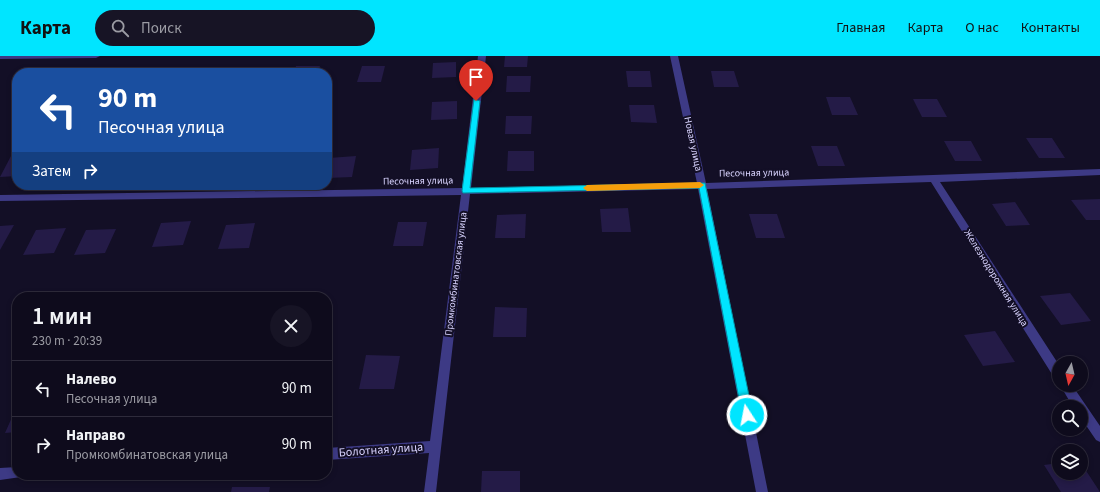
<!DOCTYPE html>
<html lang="ru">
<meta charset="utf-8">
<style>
body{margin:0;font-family:"Source Sans 3",sans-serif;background:#171425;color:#f1f3f6;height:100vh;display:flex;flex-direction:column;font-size:15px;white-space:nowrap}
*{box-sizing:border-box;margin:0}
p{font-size:13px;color:#9b9ba3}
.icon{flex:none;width:22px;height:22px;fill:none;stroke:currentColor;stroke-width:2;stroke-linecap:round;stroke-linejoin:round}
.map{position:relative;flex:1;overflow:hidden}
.details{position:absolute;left:12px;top:236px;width:320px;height:188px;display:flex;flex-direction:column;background:#0e0b1c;border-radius:16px;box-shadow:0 2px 6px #0003,0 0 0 1px #2e2b3b}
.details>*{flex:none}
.guide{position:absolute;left:12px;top:12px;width:320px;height:122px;border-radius:16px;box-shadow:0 2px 6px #0003,0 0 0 1px #2e2b3b;background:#1a4fa0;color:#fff;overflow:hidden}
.needle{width:26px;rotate:188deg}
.fabs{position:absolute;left:1052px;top:300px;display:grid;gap:8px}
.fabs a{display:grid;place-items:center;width:36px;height:36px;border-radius:50%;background:#0e0b1c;box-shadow:0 2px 6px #0003,0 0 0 1px #2e2b3b;font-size:20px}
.pin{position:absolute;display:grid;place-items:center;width:34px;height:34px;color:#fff;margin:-41px -17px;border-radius:50% 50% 50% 0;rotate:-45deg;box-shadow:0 0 4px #0007}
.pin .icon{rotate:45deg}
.me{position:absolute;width:44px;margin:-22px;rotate:349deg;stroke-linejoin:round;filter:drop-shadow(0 0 3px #0008)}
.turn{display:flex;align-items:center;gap:14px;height:84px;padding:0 20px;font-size:18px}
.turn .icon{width:52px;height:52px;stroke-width:2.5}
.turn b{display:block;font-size:28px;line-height:34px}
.then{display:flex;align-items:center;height:38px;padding:0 20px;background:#0003;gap:8px;font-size:15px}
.round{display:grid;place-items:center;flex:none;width:42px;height:42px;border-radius:21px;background:#171425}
.head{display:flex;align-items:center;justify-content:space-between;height:68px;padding:0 20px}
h1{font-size:24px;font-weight:600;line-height:30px}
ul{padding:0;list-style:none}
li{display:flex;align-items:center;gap:12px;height:56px;padding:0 20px;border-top:1px solid #2e2b3b}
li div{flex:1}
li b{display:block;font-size:15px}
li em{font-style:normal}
header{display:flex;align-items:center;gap:24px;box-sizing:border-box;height:56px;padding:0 20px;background:#00e5ff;color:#111}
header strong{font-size:19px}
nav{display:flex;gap:22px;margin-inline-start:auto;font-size:14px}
.search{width:280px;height:36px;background:#171425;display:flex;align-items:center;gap:10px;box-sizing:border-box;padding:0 14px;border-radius:22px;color:#9b9ba3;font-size:15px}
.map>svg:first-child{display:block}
.building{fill:#241b47}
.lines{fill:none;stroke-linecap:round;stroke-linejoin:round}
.minor{fill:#3d3a85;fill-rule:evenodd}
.route{fill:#00e5ff;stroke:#0095a6}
.slow{fill:#f59e0b}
.labels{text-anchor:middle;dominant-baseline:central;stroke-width:4;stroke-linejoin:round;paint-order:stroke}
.street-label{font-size:10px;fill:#d9d4ff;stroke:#130f26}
.near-street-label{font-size:12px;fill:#d9d4ff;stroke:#130f26}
</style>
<header>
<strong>Карта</strong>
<div class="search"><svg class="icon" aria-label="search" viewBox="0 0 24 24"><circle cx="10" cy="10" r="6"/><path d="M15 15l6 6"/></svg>Поиск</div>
<nav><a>Главная</a><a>Карта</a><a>О нас</a><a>Контакты</a></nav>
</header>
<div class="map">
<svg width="1100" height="436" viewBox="0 0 1100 436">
<rect width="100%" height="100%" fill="#130f26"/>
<path class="building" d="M505 0H528L527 11H504Z
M456 6V21L432 22 433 7Z
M296 10H320L317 17H294Z
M362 10H385L381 26H357Z
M202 12H225L223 17H199Z
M252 12H276L274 17H250Z
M626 15H650L652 31H628Z
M711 15H734L739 31H714Z
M507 20H531L530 36H506Z
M826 41H850L858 59H832Z
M913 43H937L947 61H922Z
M457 45V63L431 64 432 46Z
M629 49H654L657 67 631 66Z
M506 60H532L531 78H505Z
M1026 82H1052L1065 102H1039Z
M944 85H971L982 105H955Z
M811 90H837L845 110H818Z
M439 92 438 112 410 114 412 94Z
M508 95H534V115H507Z
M11 100H17V120L0 121Z
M356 100 352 121 327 122 329 102Z
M1100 143V164H1086L1071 144Z
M1015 146 1030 169 1006 170 992 148Z
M628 152 631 176H602L600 153Z
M526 158 525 182H495L497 159Z
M749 158H777L785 182H756Z
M191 165 183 189 152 191 161 167Z
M398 166H427L423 190H393Z
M255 167 249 192 218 193 226 169Z
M14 169 0 194V170Z
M66 172 54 197 23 199 36 174Z
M116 173 105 197 74 199 86 174Z
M1070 237 1091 265 1061 269 1040 240Z
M495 251 527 252 526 281H493Z
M995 275 1015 306 983 310 964 279Z
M366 299 400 300 394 333H359Z
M17 350V376L5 377Z
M1059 407V417H1081V407L1100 436H1061L1044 409Z
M482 415H520V436H481Z
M232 431H270L269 436H231Z"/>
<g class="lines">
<path class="minor" d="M0 0H100L96 2 0 3Z
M478 0H486L471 132 697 127 670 0H678L706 127 1100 113V119L940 126 1059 309V324L1055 323 931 126 707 133 768 436H756L698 133 470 138 436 436H424L429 397 327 404V392L430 385 461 139 0 145V139L462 132Z
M1060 329H1072L1100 370V386L1096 384 1081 362V351H1073Z
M17 411V419H22L21 421 0 424V412Z"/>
</g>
<path class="route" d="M474 43 480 45 470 132 705 127 753 359 751 363 747 364 744 363 742 359 699 132 463 137 462 135Z"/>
<path class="slow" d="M700 126 704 129 700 132 587 135 583 132 587 129Z"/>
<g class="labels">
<g class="street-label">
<text transform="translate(693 88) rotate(78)">Новая улица</text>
<text transform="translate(754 117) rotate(-1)">Песочная улица</text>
<text transform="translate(418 125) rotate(-1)">Песочная улица</text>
<text transform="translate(456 218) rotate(-83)">Промкомбинатовская улица</text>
<text transform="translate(996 222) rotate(58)">Железнодорожная улица</text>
</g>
<g class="near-street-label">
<text transform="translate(381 394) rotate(-4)">Болотная улица</text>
</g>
</g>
</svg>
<div class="fabs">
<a><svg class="needle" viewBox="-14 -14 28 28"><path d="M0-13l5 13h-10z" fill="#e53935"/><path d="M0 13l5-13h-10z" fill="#9b9ba3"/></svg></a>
<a><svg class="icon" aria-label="search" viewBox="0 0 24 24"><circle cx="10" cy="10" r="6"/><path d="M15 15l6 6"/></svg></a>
<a><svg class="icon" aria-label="layers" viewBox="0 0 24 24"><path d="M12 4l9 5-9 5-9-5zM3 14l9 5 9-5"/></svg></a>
</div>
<div class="pin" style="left:476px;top:45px;background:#d93025"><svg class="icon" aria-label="arrive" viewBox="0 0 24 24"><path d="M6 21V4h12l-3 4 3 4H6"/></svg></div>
<svg class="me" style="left:747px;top:359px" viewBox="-20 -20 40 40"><circle r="17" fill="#00e5ff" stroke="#fff" stroke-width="3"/><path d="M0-11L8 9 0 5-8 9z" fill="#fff"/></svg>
<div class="guide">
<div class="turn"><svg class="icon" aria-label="left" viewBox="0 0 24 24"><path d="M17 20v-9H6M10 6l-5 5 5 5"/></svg><div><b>90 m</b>Песочная улица</div></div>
<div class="then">Затем<svg class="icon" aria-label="right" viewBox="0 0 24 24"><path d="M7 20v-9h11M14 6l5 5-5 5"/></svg></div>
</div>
<section class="details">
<div class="head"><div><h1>1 мин</h1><p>230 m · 20:39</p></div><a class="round"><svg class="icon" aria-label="close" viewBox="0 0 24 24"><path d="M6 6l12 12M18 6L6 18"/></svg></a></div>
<ul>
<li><svg class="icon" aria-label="left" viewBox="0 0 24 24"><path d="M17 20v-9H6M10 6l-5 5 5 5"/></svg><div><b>Налево</b><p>Песочная улица</p></div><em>90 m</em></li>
<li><svg class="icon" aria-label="right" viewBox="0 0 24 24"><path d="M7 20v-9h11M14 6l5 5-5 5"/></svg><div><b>Направо</b><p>Промкомбинатовская улица</p></div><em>90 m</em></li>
</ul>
</section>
</div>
